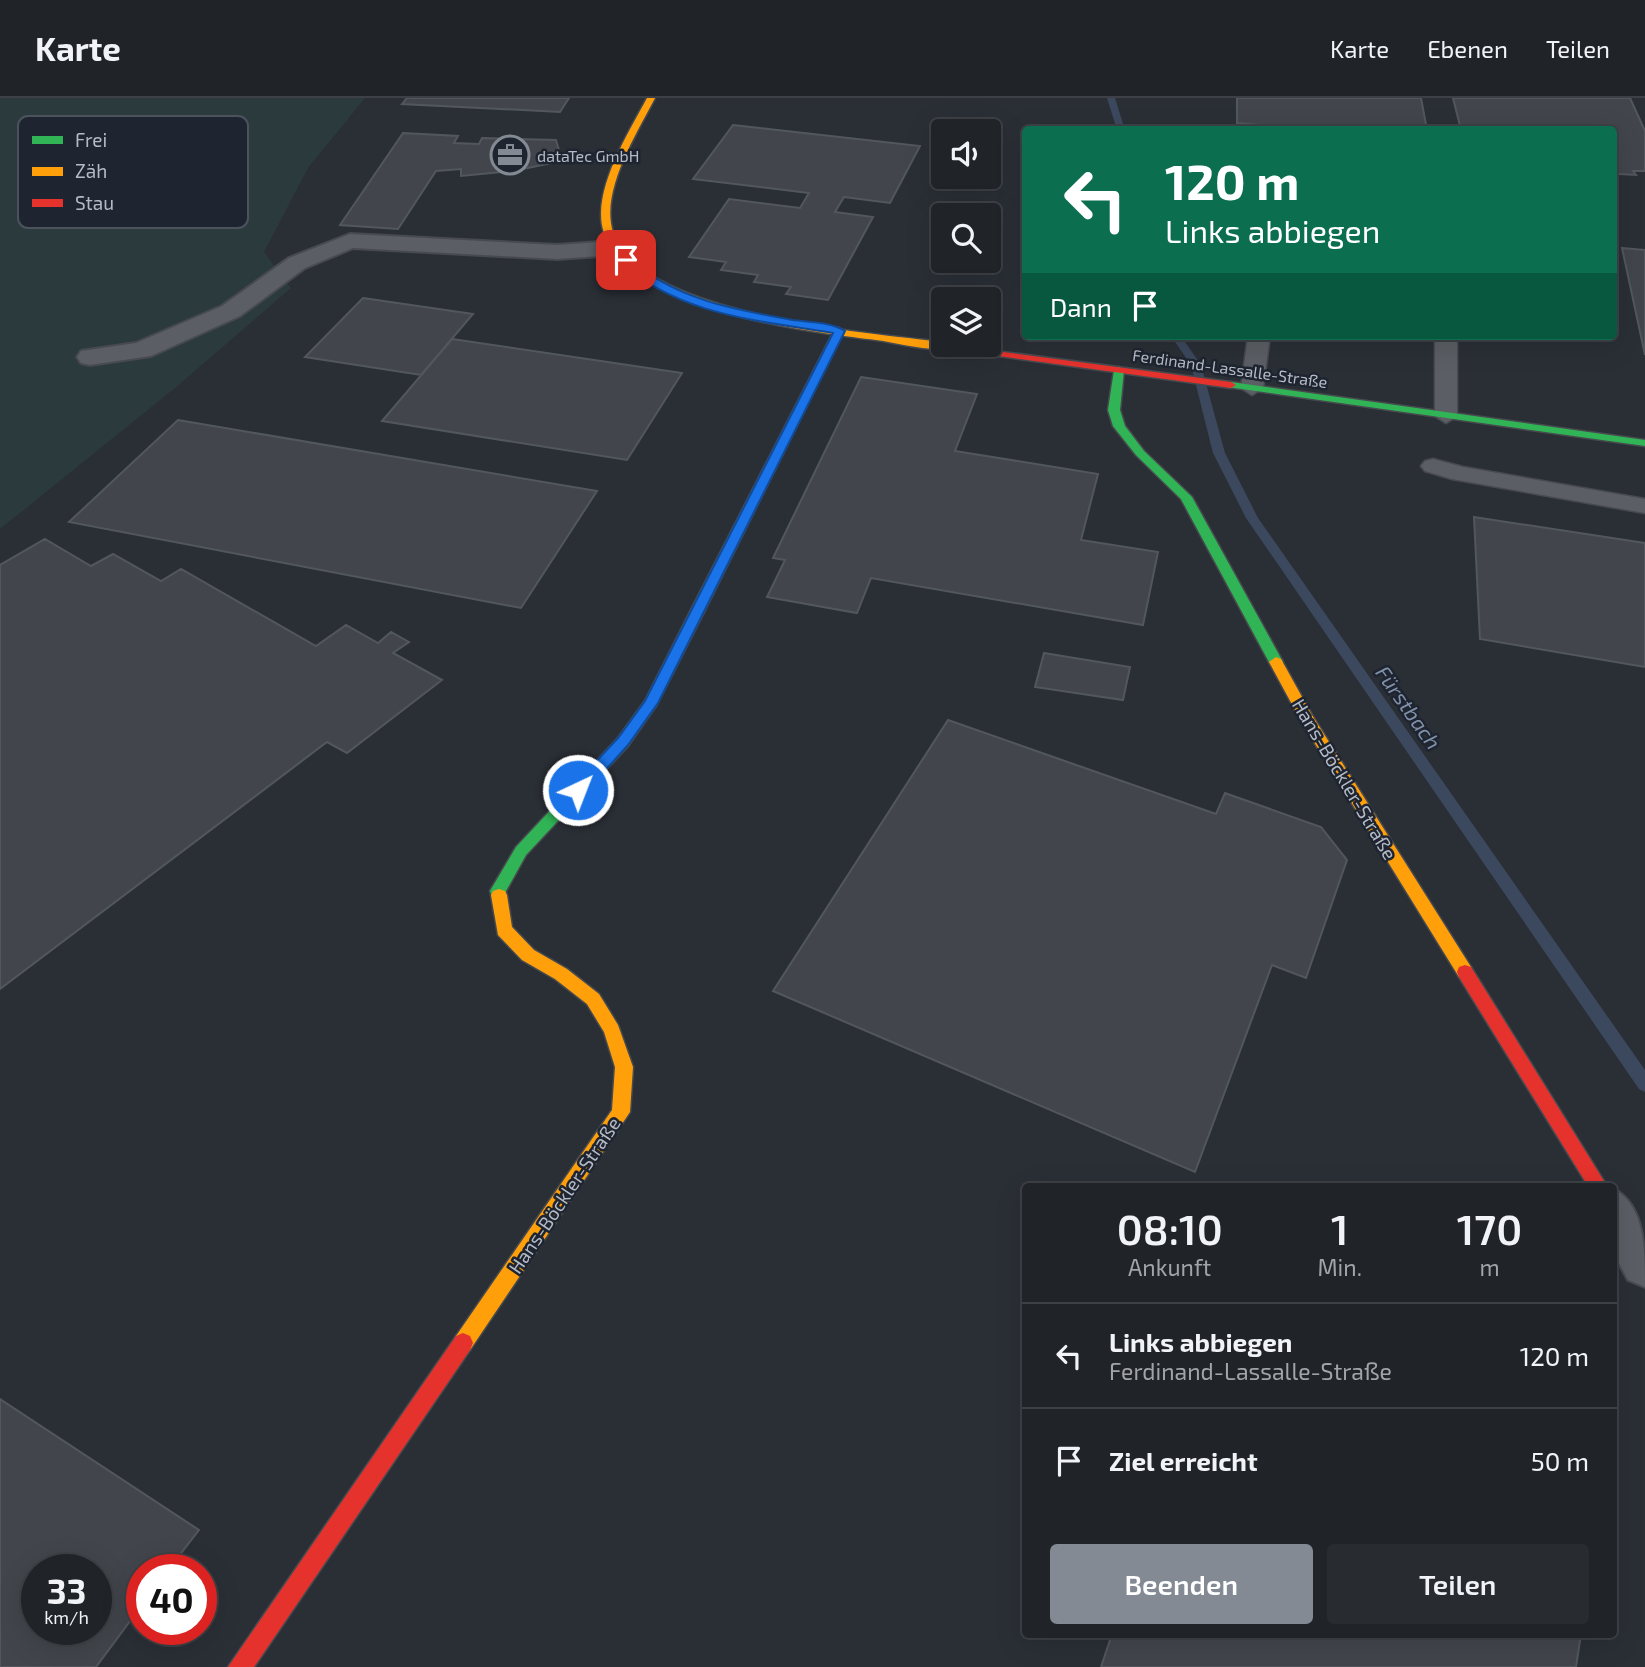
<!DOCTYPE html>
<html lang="de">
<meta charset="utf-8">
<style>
body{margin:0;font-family:"Exo 2",sans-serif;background:#282b30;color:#f1f3f6;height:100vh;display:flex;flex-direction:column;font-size:26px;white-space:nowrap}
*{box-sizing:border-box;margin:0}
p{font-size:23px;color:#a2a4a8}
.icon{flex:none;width:38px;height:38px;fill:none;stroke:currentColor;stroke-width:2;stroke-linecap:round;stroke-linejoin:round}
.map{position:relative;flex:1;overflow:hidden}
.details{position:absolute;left:1022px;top:1085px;width:595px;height:455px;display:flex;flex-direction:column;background:#202328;border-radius:7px;box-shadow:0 7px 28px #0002,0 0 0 2px #3d4045}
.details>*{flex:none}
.banner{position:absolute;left:1022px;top:28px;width:595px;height:214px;border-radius:7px;box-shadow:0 7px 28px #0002,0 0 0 2px #3d4045;background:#0b6e4f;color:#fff;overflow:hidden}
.buttons{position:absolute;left:931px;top:21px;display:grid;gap:14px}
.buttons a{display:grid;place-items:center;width:70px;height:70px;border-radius:7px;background:#202328;box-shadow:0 7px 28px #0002,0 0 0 2px #3d4045;font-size:35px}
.speed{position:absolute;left:21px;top:1456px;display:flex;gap:14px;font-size:35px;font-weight:700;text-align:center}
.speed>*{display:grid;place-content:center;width:91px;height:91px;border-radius:50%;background:#202328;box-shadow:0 7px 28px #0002,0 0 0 2px #3d4045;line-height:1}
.speed small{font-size:18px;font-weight:400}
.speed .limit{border:10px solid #d22;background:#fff;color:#111}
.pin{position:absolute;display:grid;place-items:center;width:60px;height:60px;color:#fff;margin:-30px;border-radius:14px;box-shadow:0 4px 10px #0006}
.me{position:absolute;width:77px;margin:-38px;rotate:43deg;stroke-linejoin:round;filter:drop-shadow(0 0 5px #0008)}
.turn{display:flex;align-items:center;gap:24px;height:147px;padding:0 28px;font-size:32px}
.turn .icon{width:91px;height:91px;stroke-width:2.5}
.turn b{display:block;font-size:49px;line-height:60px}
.then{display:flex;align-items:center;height:66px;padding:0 28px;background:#0003;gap:14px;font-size:26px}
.eta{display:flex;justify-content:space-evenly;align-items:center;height:119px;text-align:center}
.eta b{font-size:42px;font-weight:600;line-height:49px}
.action{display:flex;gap:14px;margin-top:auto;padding:14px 28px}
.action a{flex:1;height:80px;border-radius:7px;background:#848a94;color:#fff;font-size:28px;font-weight:600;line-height:80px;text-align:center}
.action a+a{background:#282b30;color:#f1f3f6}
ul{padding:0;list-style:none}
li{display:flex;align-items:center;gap:21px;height:105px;padding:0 28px;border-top:2px solid #3d4045}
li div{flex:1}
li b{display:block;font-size:26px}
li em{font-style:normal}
header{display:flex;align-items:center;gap:42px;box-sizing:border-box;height:98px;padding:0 35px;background:#202328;border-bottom:2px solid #3d4045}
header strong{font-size:33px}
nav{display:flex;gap:38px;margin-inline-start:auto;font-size:24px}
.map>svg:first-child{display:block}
.green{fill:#2b3a3c}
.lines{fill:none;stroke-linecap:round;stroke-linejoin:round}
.stream{fill:#3c485d;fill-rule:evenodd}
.building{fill:#42464c;stroke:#52575d;stroke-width:2;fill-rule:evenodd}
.lane-casing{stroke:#474a4f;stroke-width:3}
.street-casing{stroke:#474a4f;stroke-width:4}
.fast-casing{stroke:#474a4f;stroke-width:3}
.slow-casing{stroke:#474a4f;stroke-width:3}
.jam-casing{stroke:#474a4f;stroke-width:3}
.lane{fill:#5b5e64;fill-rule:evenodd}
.street{fill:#5b5e64;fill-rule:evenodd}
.fast{fill:#30b455;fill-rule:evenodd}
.slow{fill:#ff9f0a;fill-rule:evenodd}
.jam{fill:#e5322d;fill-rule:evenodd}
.route{fill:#1a73e8;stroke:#114b97;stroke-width:2}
.labels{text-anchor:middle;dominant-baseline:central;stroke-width:5;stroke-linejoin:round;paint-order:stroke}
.far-poi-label{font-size:16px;fill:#b5bbc6;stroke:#1f2530;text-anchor:start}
.far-street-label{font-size:16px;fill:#b5bbc6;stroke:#1f2530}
.street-label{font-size:19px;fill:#b5bbc6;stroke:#1f2530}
.water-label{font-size:21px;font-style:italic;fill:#8191aa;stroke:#1f2530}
.key{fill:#1f2530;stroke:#4c525d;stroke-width:2}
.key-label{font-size:19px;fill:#b5bbc6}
</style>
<header>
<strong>Karte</strong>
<nav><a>Karte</a><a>Ebenen</a><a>Teilen</a></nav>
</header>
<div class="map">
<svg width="1645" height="1569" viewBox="0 0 1645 1569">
<rect width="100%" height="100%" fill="#2a2f36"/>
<path class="green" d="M0 0H365L308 70 264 154 291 190 175 290 0 431Z"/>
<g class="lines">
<path class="stream" d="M1107 0H1115L1125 32H1117Z
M1171 238H1181L1201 267 1225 355 1258 420 1645 972V994L1639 991 1246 420 1213 355 1191 267Z"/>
</g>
<path class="building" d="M407 0H569L560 14 402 6Z
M1237 0H1421L1427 32H1318L1237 25Z
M1453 0H1630L1645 33V73H1633L1636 77 1619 76 1614 71V32H1461Z
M733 27 920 48 890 105 844 99 835 114 873 119 828 202 786 196 791 189 754 184 758 177 721 172 726 164 689 159 729 101 800 110 809 95 693 81Z
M403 35 458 38 454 45 479 46 482 40 556 42 562 63 513 73 461 78V71L436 73 398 131 340 127Z
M1622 150 1645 152V257Z
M363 200 473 216 421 277 305 259Z
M1368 238H1424V239L1410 243Z
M452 241 682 275 627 362 382 323Z
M861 279 977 296 955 353 1098 376 1081 442 1158 454 1143 527 871 480 857 515 767 499 785 462 773 460Z
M178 322 597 393 521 510 69 424Z
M1474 419 1645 445V569L1480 541Z
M45 441 91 468 113 456 161 483 181 471 316 548 346 527 378 545 391 534 409 544 393 555 442 582 347 655 327 644 0 891V467Z
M1044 555 1130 569 1123 602 1035 589Z
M948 622 1216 716 1225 695 1321 729 1347 762 1306 880 1272 867 1195 1074 773 893Z
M0 1301 199 1432 168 1472H142V1507L96 1569H0ZM37 1472H96V1531H37Z
M1112 1536H1581L1576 1569H1101Z"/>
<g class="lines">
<defs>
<path id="lane" d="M1248 238H1270L1263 290 1252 297 1241 290Z
M1435 238H1457V318L1446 325 1435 318Z
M1433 361 1463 369 1645 401V415L1452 381 1425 373 1421 368 1425 363Z"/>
<path id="street" d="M350 136 557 147 614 143 622 145 626 150 622 155 614 157 557 161 353 150 305 170 240 218 151 258 90 267 81 265 77 259 81 253 136 245 222 208 289 160Z
M1614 1091C1645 1108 1645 1151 1645 1189L1628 1182 1614 1156Z"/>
<path id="fast" d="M1119 269 1124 272 1120 312 1125 328 1144 353 1192 399 1283 564 1281 567H1271L1269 564 1181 401 1136 357 1113 328 1108 312 1114 272Z
M1231 284 1645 342V348L1227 289 1226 287Z
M697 510 704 514 656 608 628 648 526 757 506 793 505 801H493L490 793 516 749 618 640 645 603 690 514Z"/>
<path id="slow" d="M647 0H655C637 35 600 93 613 134 639 217 868 235 943 244V247H951V250C928 254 899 245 876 242 805 233 630 212 604 135 590 95 629 34 647 0Z
M1276 559 1281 561 1312 617 1471 869 1473 874 1471 879 1465 881 1459 879 1301 623 1269 564Z
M499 791 505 793 507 797 512 829 534 852 567 871 599 896 618 927 633 969 630 1014 470 1252 463 1255 456 1252 453 1245 456 1238 612 1012 615 969 604 934 587 906 555 881 522 862 498 837 491 797 493 793Z"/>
<path id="jam" d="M839 230 844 233 704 514 697 518 692 517 690 514 834 233Z
M943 246 1231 284 1236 287 1231 290 947 251 942 248Z
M1465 867 1471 869 1607 1088H1588L1459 879 1457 874 1459 869Z
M463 1235 470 1238 473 1245 470 1252 254 1569H228L456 1238Z"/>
</defs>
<use href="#lane" class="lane-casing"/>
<use href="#street" class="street-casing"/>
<use href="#fast" class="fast-casing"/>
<use href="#slow" class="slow-casing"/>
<use href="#jam" class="jam-casing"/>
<use href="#lane" class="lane"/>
<use href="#street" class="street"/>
<use href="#fast" class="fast"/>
<use href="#slow" class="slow"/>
<use href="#jam" class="jam"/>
</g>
<path class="route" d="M622 160H629C673 201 736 212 793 222 808 224 832 224 845 233L658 605 628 647 584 696 578 698 571 692 573 688 618 640 645 603 833 235C762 223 676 217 622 164Z"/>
<defs>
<symbol id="office-ring" viewBox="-11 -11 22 22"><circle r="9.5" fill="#1f2530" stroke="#848a94" stroke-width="1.5"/><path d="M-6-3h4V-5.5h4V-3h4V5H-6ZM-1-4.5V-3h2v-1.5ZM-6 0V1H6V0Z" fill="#848a94"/></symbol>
</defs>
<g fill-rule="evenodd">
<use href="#office-ring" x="488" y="35" width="44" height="44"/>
</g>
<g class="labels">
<g class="far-poi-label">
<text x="537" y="57">dataTec GmbH</text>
</g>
<g class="far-street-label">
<text transform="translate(1230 270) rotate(8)">Ferdinand-Lassalle-Straße</text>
</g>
<g class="street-label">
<text transform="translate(1345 681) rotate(59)">Hans-Böckler-Straße</text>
<text transform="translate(564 1097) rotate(-56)">Hans-Böckler-Straße</text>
</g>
<g class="water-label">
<text transform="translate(1409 609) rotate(55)">Fürstbach</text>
</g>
</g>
<rect x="18" y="18" width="230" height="112" rx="10" class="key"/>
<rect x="32" y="38" width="31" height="8" fill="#30b455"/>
<rect x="32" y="69" width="31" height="9" fill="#ff9f0a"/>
<rect x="32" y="101" width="31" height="8" fill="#e5322d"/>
<g class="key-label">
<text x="75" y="49">Frei</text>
<text x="75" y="80">Zäh</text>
<text x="75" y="112">Stau</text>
</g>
</svg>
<div class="buttons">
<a><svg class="icon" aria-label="sound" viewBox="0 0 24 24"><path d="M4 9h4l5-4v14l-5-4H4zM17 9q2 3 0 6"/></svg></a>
<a><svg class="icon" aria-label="search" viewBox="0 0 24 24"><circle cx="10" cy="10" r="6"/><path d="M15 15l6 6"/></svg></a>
<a><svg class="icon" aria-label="layers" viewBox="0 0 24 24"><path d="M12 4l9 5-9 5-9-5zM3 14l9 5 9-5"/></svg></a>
</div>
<div class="speed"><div>33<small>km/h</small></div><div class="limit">40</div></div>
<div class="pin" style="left:626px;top:162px;background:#d93025"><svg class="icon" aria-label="arrive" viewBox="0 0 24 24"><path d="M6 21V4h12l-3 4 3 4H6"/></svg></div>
<svg class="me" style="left:578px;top:692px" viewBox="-20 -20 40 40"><circle r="17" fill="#1a73e8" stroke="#fff" stroke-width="3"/><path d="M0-11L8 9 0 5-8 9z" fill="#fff"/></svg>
<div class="banner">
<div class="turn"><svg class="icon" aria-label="left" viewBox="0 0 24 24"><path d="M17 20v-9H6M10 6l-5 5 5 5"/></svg><div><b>120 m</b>Links abbiegen</div></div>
<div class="then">Dann<svg class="icon" aria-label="arrive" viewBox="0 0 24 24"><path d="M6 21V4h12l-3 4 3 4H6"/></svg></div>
</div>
<section class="details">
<div class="eta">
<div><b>08:10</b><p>Ankunft</p></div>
<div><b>1</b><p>Min.</p></div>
<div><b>170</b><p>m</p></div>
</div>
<ul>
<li><svg class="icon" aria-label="left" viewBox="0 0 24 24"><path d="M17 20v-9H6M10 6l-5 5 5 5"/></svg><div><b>Links abbiegen</b><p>Ferdinand-Lassalle-Straße</p></div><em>120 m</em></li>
<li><svg class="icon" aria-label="arrive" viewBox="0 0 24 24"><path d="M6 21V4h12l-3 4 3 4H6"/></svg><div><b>Ziel erreicht</b></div><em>50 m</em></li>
</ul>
<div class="action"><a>Beenden</a><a>Teilen</a></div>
</section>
</div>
